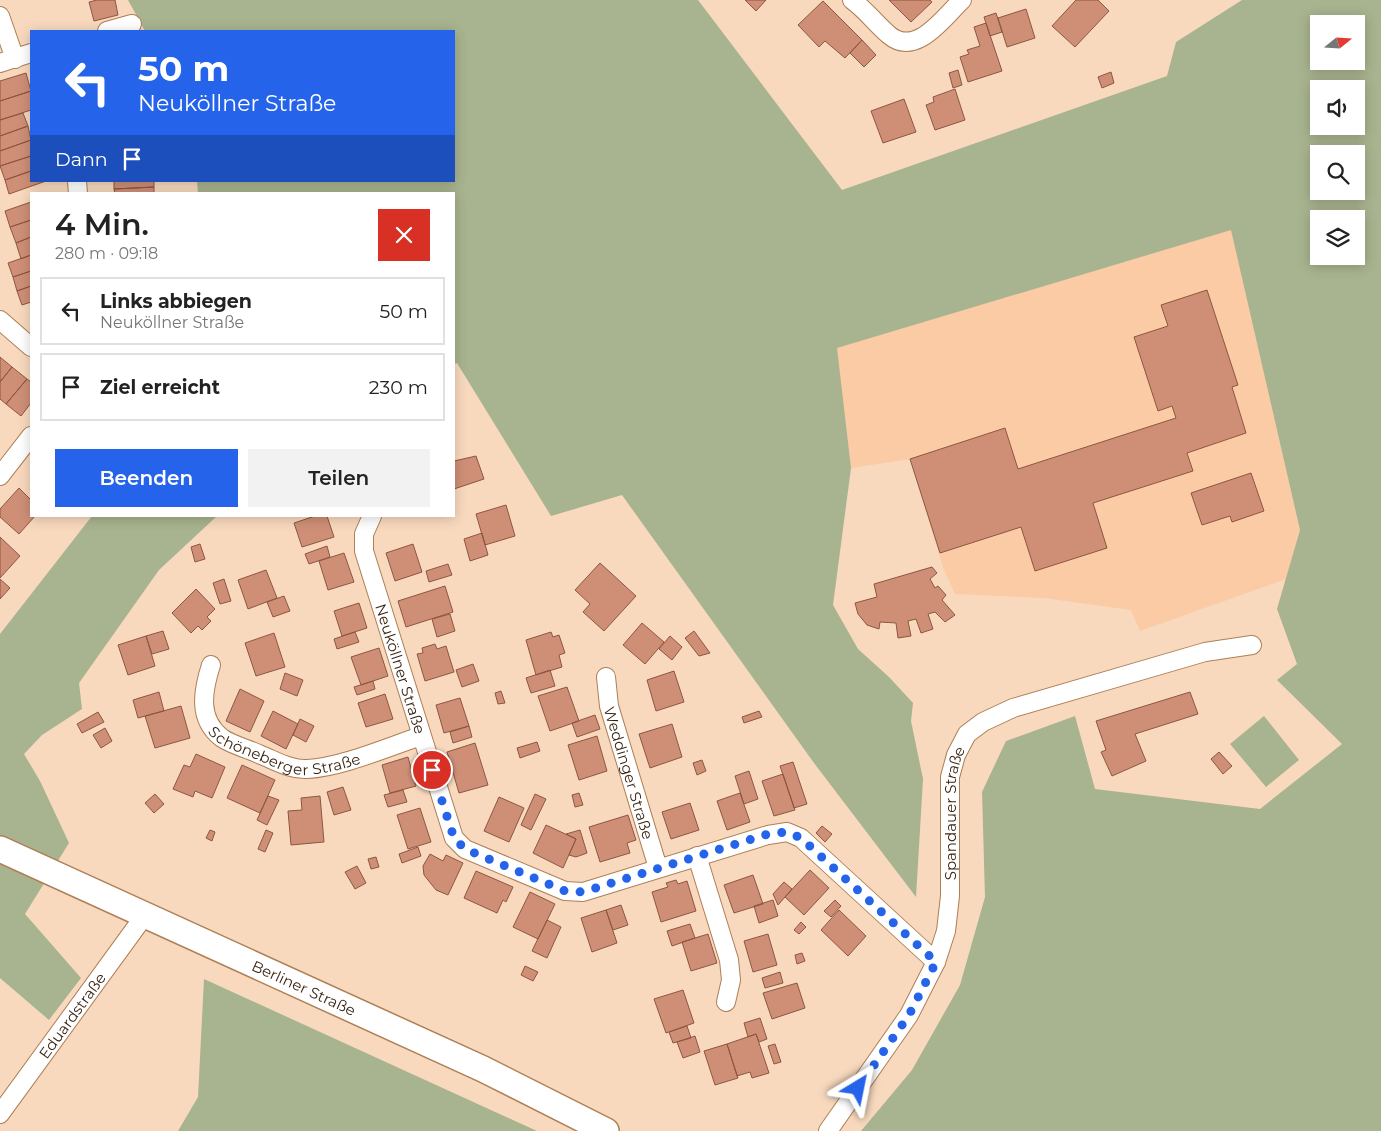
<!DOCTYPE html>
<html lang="de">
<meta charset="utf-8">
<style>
body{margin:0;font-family:Montserrat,sans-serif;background:#f2f2f2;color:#222;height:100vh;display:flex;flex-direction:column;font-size:19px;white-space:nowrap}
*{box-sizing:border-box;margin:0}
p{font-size:16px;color:#767676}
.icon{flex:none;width:28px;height:28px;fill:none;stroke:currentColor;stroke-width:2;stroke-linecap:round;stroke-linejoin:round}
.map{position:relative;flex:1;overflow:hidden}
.side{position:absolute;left:30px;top:192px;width:425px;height:325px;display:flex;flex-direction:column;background:#fff;border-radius:0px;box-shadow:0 2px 12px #0003}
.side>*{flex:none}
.guide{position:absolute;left:30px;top:30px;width:425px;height:152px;border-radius:0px;box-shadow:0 2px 12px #0003;background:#2563eb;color:#fff;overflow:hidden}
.needle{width:32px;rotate:72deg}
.controls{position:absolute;left:1310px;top:15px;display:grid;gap:10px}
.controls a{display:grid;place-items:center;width:55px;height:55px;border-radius:0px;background:#fff;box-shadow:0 2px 12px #0003;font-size:25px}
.pin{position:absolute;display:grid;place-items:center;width:42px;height:42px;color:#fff;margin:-21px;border:2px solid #fff;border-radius:50%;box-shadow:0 1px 5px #0007}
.me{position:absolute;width:55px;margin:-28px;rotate:35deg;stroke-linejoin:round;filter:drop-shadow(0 0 4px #0008)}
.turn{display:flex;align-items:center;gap:18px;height:105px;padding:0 25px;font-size:22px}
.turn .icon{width:65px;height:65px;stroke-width:2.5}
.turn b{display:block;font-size:35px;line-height:42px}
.then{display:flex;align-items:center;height:48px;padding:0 25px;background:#0003;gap:10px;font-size:19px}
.round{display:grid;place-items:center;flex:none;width:52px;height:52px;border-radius:0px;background:#f2f2f2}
.overview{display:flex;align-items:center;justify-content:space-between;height:85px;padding:0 25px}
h1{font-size:30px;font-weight:600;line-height:38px}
.cta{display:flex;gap:10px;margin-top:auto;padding:10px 25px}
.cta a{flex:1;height:58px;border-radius:0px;background:#2563eb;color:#fff;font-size:20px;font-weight:600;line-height:58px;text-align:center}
.cta a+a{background:#f2f2f2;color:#222}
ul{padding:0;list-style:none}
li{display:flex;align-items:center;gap:15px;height:68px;margin:0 10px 8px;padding:0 15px;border:2px solid #e0e0e0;border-radius:0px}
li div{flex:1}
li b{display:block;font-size:19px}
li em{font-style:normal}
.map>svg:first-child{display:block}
.built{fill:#facba4}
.green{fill:#a8b38f;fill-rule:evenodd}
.building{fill:#cf8f77;stroke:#8e5640}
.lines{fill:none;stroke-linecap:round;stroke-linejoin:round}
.street-casing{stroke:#ae7f55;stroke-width:20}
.secondary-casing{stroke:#ae7f55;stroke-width:28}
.street{stroke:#fff;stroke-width:18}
.secondary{stroke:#fff;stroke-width:25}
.route{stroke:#2563eb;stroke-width:9;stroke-dasharray:0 16.2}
.labels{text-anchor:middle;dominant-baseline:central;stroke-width:4.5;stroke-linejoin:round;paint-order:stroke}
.street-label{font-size:15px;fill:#331f0e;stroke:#fde8d7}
</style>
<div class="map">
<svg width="1381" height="1131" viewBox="0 0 1381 1131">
<rect width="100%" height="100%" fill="#f8d9be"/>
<path class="built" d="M1231 229 1300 530 1286 579 1140 631 1131 610 1044 598 955 594 944 570 910 459 851 468 836 348Z"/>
<path class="green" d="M128 0H698L842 190 1167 76 1176 42 1242 0H1381V1131H861L912 1070 960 985 985 897 982 792 1006 741 1075 716 1095 789 1260 809 1342 744 1277 680 1297 664 1277 609 1300 530 1231 230 837 348 851 468 833 605 858 649 889 677 913 703 911 721 923 779 916 897 814 763 622 495 551 516 457 363 454 364V194H198L197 181H454V31H145ZM1319 24H1356V61H1319ZM1319 89H1356V126H1319ZM1319 154H1356V191H1319ZM1319 219H1356V256H1319Z
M92 516H217L159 570 79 683 82 709 42 735 24 754 40 781 69 843 25 914 81 978 49 1020 0 978V634Z
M1264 716 1299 760 1266 787 1230 744Z
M204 979 537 1131H178L198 1097Z"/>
<path class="building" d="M97 0H115L118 15 94 21 89 2Z
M745 0H766L756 11Z
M889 0H930L932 2 911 22Z
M1076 0H1098L1109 11 1075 47 1052 26Z
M823 1 862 40 845 58 825 41 819 47 798 25Z
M1026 9 1035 38 1007 47 998 18Z
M996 13 1002 32 990 36 984 17Z
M986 23 1002 71 968 82 960 57 969 54 967 50 980 46 974 27Z
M862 40 876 55 864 67 850 53Z
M958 70 962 85 953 88 949 73Z
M1111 72 1114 83 1102 88 1098 77Z
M26 73 31 91 0 101V81Z
M955 89 965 120 935 130 926 105 934 102 933 97Z
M31 91V110L0 120V101Z
M904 99 916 132 883 143 871 111Z
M23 113 28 126 0 136V120Z
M28 126 31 140 0 151V136Z
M31 140V156L0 166V151Z
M31 156V171L5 180 0 166Z
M31 171V181H46L9 194 5 180Z
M114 181H154V187L114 189Z
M154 187V194H115L114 189Z
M31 202V220L10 227 5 211Z
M31 220V237L16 243 10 227Z
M31 237V255L21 259 16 243Z
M31 255V271L13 277 8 263Z
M31 271V286L17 291 13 277Z
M31 286V302L22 305 17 291Z
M1207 290 1238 385 1232 387 1246 433 1187 453 1193 471 1093 503 1107 548 1035 571 1021 527 940 553 910 459 1005 428 1018 469 1176 418 1172 406 1158 411 1134 337 1168 326 1161 305Z
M0 357 12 367 0 382Z
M12 367 27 379 6 404 0 399V382Z
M27 379 31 382V403L21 416 6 404Z
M476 456 484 479 454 489V461Z
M1251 473 1264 511 1232 522 1230 516 1202 525 1191 493Z
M19 488 31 500V516H35L19 534 0 517V509Z
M506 505 515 536 485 545 476 514Z
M315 516H327L334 537 302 547 294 523Z
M482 533 488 555 470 561 464 539Z
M0 537 20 556 0 578Z
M200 544 205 559 195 562 191 547Z
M413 544 422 572 395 581 386 553Z
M327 546 330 557 309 564 305 554Z
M344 553 354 582 328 590 319 561Z
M600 563 636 596 604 631 583 612 590 604 575 590Z
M448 564 452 575 429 582 426 571Z
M932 567 937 573 930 579 935 588 938 586 946 595 942 600 955 615 945 622 935 612 928 614 933 629 921 633 916 619 908 621 911 636 898 638 896 623 880 622 879 629 867 625 858 614 855 603 877 597 874 584Z
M266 570 277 598 248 609 238 580Z
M0 579 10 588 0 599Z
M224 579 231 601 220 604 213 583Z
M445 586 453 612 406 627 398 601Z
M196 589 215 609 207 617 211 621 202 630 198 626 191 633 172 613Z
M284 596 290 611 273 617 267 602Z
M359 603 367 628 342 636 334 611Z
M450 614 455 631 437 637 432 619Z
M642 623 664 642 645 664 623 645Z
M163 631 169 649 152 654 146 636Z
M694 631 710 653 699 656 685 638Z
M355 632 359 642 337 649 334 639Z
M551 632 553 637 559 635 565 653 559 655 562 667 536 675 526 640Z
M274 633 285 667 256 676 245 643Z
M146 636 155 666 128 675 118 645Z
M670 636 682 647 672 660 659 649Z
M435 644 437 649 446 646 454 672 425 681 417 654 423 653 422 648Z
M379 648 388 676 361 685 351 657Z
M473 664 479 681 462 687 456 670Z
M550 670 555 686 531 693 526 678Z
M674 671 684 702 656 711 647 680Z
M285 673 303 680 297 696 280 689Z
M373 681 375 689 357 695 354 687Z
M567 687 579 721 550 731 538 696Z
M240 689 264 701 250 732 226 721Z
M501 691 505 703 498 704 495 693Z
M159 692 164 711 138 718 133 700Z
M1190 692 1198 714 1135 734 1146 761 1112 776 1101 752 1106 750 1096 721Z
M385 694 393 719 366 727 358 703Z
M460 698 469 726 444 733 436 705Z
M181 706 190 738 155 748 145 716Z
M273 711 298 724 286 749 261 736Z
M759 711 762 717 744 723 742 717Z
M98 712 104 722 82 733 77 724Z
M595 715 600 729 577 737 572 723Z
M300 719 314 726 306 742 293 735Z
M672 724 682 757 650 768 639 734Z
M469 726 472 737 453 743 450 732Z
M105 728 112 741 101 748 93 735Z
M597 736 607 771 579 780 568 745Z
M537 742 540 751 520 758 517 748Z
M475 743 488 785 459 793 447 752Z
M1219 752 1232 766 1223 774 1211 759Z
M196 754 225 767 212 798 195 791 193 797 173 789 184 765 190 767Z
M408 757 416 786 390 793 382 765Z
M702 760 706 771 697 775 693 763Z
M793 762 807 804 794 808 780 766Z
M242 765 275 780 260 813 227 798Z
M749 771 758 799 744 804 735 776Z
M783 774 795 810 774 816 762 781Z
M343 787 351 810 334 815 327 792Z
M403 790 407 802 388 807 384 795Z
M579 793 583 805 575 807 572 795Z
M740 793 750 822 727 830 717 801Z
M155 794 164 804 154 813 145 803Z
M535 794 546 799 531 830 521 825Z
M268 796 279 800 267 825 257 820Z
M320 796 324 842 291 845 288 811 302 810 301 798Z
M499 797 524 808 509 842 484 831Z
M690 803 699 830 671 839 662 812Z
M420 808 431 842 408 849 397 815Z
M628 815 636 840 627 843 630 853 600 862 589 827Z
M546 825 576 839 563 868 533 853Z
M822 826 832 834 825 842 816 833Z
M210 830 215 832 212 841 206 838Z
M266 830 273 833 265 852 258 849Z
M580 830 587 853 576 857 569 855 576 839 566 834Z
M418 847 421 856 402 863 399 854Z
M430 854 443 861 446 855 463 863 448 895 436 890 424 875 423 866Z
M376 857 379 867 371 869 368 859Z
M357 866 366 883 355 889 345 872Z
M810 870 829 888 804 915 785 897Z
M476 871 513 887 506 902 503 900 497 913 464 898Z
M753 875 763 904 734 913 724 885Z
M676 880 678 884 687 881 696 911 661 922 652 892 668 887 666 883Z
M784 882 792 889 778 905 773 894Z
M530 892 555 904 538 939 513 927Z
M773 900 778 916 759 923 754 906Z
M835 900 841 906 831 917 824 911Z
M621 905 628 925 613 930 606 910Z
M606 910 617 943 592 952 581 918Z
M839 910 866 936 848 956 821 930Z
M547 920 561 927 547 958 532 951Z
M801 922 806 927 799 934 794 930Z
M690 924 695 938 672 946 667 931Z
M708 934 717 963 691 971 682 942Z
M768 934 777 965 753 972 744 941Z
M802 953 805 961 797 964 795 955Z
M525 966 538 972 533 981 521 975Z
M780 972 783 983 765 988 762 978Z
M797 983 805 1008 772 1019 763 993Z
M683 990 694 1023 666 1033 654 999Z
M760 1018 767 1039 759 1042 756 1034 748 1037 744 1023Z
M687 1026 691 1038 673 1043 669 1032Z
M756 1034 769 1073 752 1078 750 1072 737 1076 727 1044Z
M695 1036 700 1052 683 1058 677 1042Z
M727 1044 738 1078 715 1085 704 1051Z
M775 1044 781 1062 774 1064 768 1046Z"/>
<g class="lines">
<defs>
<g id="street">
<path d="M852 0C866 10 876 24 889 35 916 58 944 17 962 0"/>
<path d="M0 16 15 59"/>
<path d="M107 31 132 24"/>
<path d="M0 63 31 53"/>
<path d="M77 181 78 194"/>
<path d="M0 320 31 347"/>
<path d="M0 476 31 436"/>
<path id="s1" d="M372 516 364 534V551L454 838 465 849 565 891 583 892 768 835 787 832 801 838 936 962"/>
<path id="s2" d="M211 665C203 690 197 719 222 738 232 745 249 749 261 755 276 761 291 770 307 769 342 767 388 747 421 736"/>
<path id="s3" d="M606 677 609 706 658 868"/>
<path d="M697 856 729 960 731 980 726 1002"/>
<path id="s4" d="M0 1114 145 915"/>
<path id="s5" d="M828 1131 909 1015 936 962 946 931 950 896V777L956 755 967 734 983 722 1013 708 1205 652 1252 645"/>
</g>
<g id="secondary">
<path id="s6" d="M0 849 483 1069 606 1131"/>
</g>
</defs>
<use href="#street" class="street-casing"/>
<use href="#secondary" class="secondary-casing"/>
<use href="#street" class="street"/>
<use href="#secondary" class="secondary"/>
</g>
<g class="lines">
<path class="route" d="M432 770 454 838 465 849 565 891 583 892 768 834 787 832 801 838 936 962 909 1015 858 1088"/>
</g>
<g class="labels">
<g class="street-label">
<text stroke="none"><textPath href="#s1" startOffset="160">Neuköllner Straße</textPath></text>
<text stroke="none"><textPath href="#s2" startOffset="145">Schöneberger Straße</textPath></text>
<text stroke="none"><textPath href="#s3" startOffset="99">Weddinger Straße</textPath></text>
<text stroke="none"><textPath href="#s5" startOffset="352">Spandauer Straße</textPath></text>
<text stroke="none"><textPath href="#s6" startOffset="334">Berliner Straße</textPath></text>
<text stroke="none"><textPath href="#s4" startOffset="122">Eduardstraße</textPath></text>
</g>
</g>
</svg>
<div class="controls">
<a><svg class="needle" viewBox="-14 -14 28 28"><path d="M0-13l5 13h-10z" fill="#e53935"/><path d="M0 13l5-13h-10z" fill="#767676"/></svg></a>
<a><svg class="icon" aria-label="sound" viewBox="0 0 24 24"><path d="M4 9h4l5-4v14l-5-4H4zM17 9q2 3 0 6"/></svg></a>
<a><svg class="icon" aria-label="search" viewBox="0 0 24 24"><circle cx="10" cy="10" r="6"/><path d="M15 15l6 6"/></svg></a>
<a><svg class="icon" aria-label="layers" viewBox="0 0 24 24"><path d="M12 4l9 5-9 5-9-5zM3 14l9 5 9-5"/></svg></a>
</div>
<div class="pin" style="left:432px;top:770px;background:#d93025"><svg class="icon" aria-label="arrive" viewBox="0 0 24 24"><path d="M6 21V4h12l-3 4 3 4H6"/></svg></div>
<svg class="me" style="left:858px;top:1088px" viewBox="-20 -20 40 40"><path d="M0-17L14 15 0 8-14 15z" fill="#2563eb" stroke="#fff" stroke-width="4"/></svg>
<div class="guide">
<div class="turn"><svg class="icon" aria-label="left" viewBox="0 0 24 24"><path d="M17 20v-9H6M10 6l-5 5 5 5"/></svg><div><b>50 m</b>Neuköllner Straße</div></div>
<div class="then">Dann<svg class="icon" aria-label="arrive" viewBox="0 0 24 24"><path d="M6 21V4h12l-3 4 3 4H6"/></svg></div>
</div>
<section class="side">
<div class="overview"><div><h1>4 Min.</h1><p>280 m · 09:18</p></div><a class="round" style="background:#d93025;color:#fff"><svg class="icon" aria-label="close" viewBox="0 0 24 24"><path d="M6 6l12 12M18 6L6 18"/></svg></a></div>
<ul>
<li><svg class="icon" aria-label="left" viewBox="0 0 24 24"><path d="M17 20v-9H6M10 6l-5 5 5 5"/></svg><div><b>Links abbiegen</b><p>Neuköllner Straße</p></div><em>50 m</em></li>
<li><svg class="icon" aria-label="arrive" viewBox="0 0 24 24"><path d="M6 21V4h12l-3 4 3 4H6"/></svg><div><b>Ziel erreicht</b></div><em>230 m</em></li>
</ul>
<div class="cta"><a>Beenden</a><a>Teilen</a></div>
</section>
</div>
